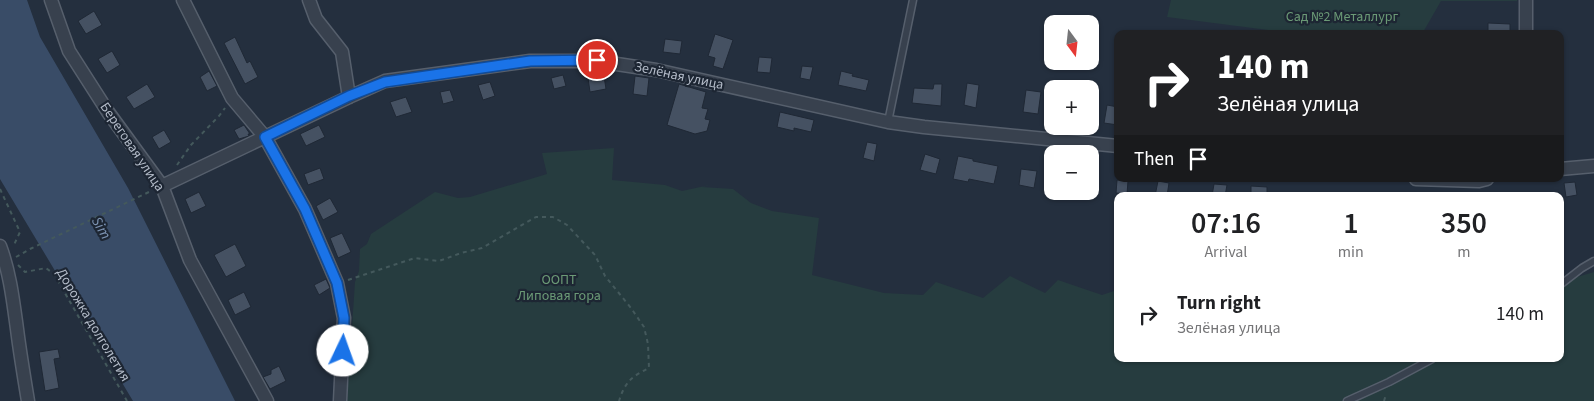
<!DOCTYPE html>
<meta charset="utf-8">
<style>
body{margin:0;font-family:"Source Sans 3",sans-serif;background:#f2f2f2;color:#202124;height:100vh;display:flex;flex-direction:column;font-size:19px;white-space:nowrap}
*{box-sizing:border-box;margin:0}
p{font-size:16px;color:#757577}
.icon{flex:none;width:28px;height:28px;fill:none;stroke:currentColor;stroke-width:2;stroke-linecap:round;stroke-linejoin:round}
.map{position:relative;flex:1;overflow:hidden}
.side{position:absolute;left:1114px;top:192px;width:450px;height:170px;display:flex;flex-direction:column;background:#fff;border-radius:10px;box-shadow:0 1px 4px #0004}
.side>*{flex:none}
.hud{position:absolute;left:1114px;top:30px;width:450px;height:152px;border-radius:10px;box-shadow:0 1px 4px #0004;background:#202124;color:#fff;overflow:hidden}
.needle{width:32px;rotate:165deg}
.fabs{position:absolute;left:1044px;top:15px;display:grid;gap:10px}
.fabs a{display:grid;place-items:center;width:55px;height:55px;border-radius:10px;background:#fff;box-shadow:0 1px 4px #0004;font-size:25px}
.pin{position:absolute;display:grid;place-items:center;width:42px;height:42px;color:#fff;margin:-21px;border:2px solid #fff;border-radius:50%;box-shadow:0 1px 5px #0007}
.me{position:absolute;width:55px;margin:-28px;rotate:3deg;stroke-linejoin:round;filter:drop-shadow(0 0 4px #0008)}
.turn{display:flex;align-items:center;gap:18px;height:105px;padding:0 20px;font-size:22px}
.turn .icon{width:65px;height:65px;stroke-width:2.5}
.turn b{display:block;font-size:35px;line-height:42px}
.then{display:flex;align-items:center;height:48px;padding:0 20px;background:#0003;gap:10px;font-size:19px}
.eta{display:flex;justify-content:space-evenly;align-items:center;height:85px;text-align:center}
.eta b{font-size:30px;font-weight:600;line-height:35px}
ul{padding:0;list-style:none}
li{display:flex;align-items:center;gap:15px;height:75px;padding:0 20px}
li div{flex:1}
li b{display:block;font-size:19px}
li em{font-style:normal}
.map>svg:first-child{display:block}
.green{fill:#263c3f}
.water{fill:#394c67}
.building{fill:#455162;stroke:#1f2835}
.lines{fill:none;stroke-linecap:round;stroke-linejoin:round}
.service-casing{stroke:#565f6c;stroke-width:9}
.minor-casing{stroke:#565f6c;stroke-width:15}
.path{stroke:#44595c;stroke-width:2;stroke-dasharray:4 4;stroke-linecap:butt}
.service{stroke:#38414e;stroke-width:6}
.minor{stroke:#38414e;stroke-width:12}
.route-casing{stroke:#114b97;stroke-width:12}
.route{stroke:#1a73e8;stroke-width:9}
.labels{text-anchor:middle;dominant-baseline:central;stroke-width:4.5;stroke-linejoin:round;paint-order:stroke}
.park-label{font-size:14px;fill:#6b9a76;stroke:#1d2633}
.street-label{font-size:14px;fill:#b4bcc9;stroke:#1d2633}
.water-label{font-size:15px;font-style:italic;fill:#7c92b1;stroke:#1d2633}
</style>
<div class="map">
<svg width="1594" height="401" viewBox="0 0 1594 401">
<rect width="100%" height="100%" fill="#242f3e"/>
<path class="green" d="M1171 0H1517V1H1441L1422 34H1299L1167 17Z
M614 148 612 180 665 185 682 191 714 184 702 187 733 189 751 203 772 211 819 218 812 275 884 293 923 295 936 282 983 298 1010 276 1045 293 1058 280 1102 295 1117 290 1118 359H1560V282L1594 272V401H347L355 282 359 271 360 249 367 244 371 234 435 192 458 198 470 197 547 174 542 153Z"/>
<path class="water" d="M0 0H27L40 37 128 188 235 401H133L0 179Z"/>
<path class="building" d="M94 11 102 25 86 34 78 21Z
M1488 23 1510 24V34L1488 33Z
M715 34 733 40 723 69 713 66 715 58 708 56Z
M235 37 247 63 250 61 258 77 245 84 224 43Z
M665 39 682 41 680 54 663 52Z
M112 51 120 65 107 73 98 59Z
M759 57 772 58 770 73 757 72Z
M802 66 813 67 810 80 800 78Z
M209 71 217 86 207 91 200 77Z
M841 71 853 74 852 76 869 80 866 91 838 85Z
M563 75 566 86 554 89 551 78Z
M604 76 606 89 590 92 588 78Z
M635 76 649 78 647 96 633 94Z
M490 82 495 96 483 100 478 85Z
M967 83 979 85 976 108 964 105Z
M147 84 155 97 134 109 126 97Z
M679 84 706 92 702 108 708 109 705 119 710 120 707 131 695 134 667 125Z
M934 84H942L941 106 912 103 914 88 933 89Z
M450 90 454 101 443 104 440 92Z
M1026 90 1041 92 1038 114 1023 112Z
M406 97 412 112 396 117 390 102Z
M1107 105 1118 107V125L1104 123Z
M780 112 814 120 811 132 794 128V131L777 127Z
M244 125 250 134H248L249 136 239 139 234 130Z
M319 125 325 137 306 146 300 134Z
M164 130 171 142 159 149 152 137Z
M867 142 877 144 874 161 863 158Z
M925 154 940 159 936 174 920 170Z
M958 156 973 159V161L998 166 994 184 969 179 968 182 953 179Z
M320 168 324 179 308 185 304 174Z
M1021 169 1037 171 1034 188 1019 185Z
M1117 180 1128 181 1127 194 1116 193Z
M1158 181 1169 183 1167 196H1155Z
M1575 182 1577 195 1566 197 1564 183Z
M1214 184 1227 185 1225 196H1212Z
M1251 186 1267 187V196H1251Z
M199 192 206 206 191 213 185 199Z
M330 198 338 212 323 220 316 206Z
M342 233 351 252 338 258 330 238Z
M235 244 246 266 226 277 214 255Z
M326 279 330 288 319 295 314 285Z
M244 292 251 307 235 315 228 300Z
M58 349 60 358 54 359 59 388 45 391 39 352Z
M279 366 286 381 270 389 263 377 271 374V370Z"/>
<g class="lines">
<defs>
<path id="service" d="M888 122 913 0
M1560 285 1582 268 1594 261
M1347 401 1389 382 1432 359"/>
<path id="minor" d="M51 0 69 51 108 112 162 186 190 260 267 401
M183 0 232 98 265 137 305 209 337 283 344 318 340 401
M309 0 316 19 342 52 349 97
M1526 0V34
M1560 169 1594 166
M1416 179 1479 181 1487 179
M162 186 349 97 385 81 530 61H597L656 70 888 122 924 127 1118 146
M0 246C10 273 13 300 17 329 20 353 24 377 28 401"/>
</defs>
<use href="#service" class="service-casing"/>
<use href="#minor" class="minor-casing"/>
<path class="path" d="M177 165 191 145 219 116 225 108
M0 189 20 232 13 247
M16 257 30 249 151 191
M18 265 25 272 46 268 54 274 127 401
M348 280 415 258 439 261 461 253 482 248 536 217H553L567 225 595 255 605 276 631 308 644 327 648 344 649 368C631 377 625 382 619 401
M1384 401 1386 394"/>
<use href="#service" class="service"/>
<use href="#minor" class="minor"/>
</g>
<g class="lines">
<defs>
<path id="route" d="M343 351 344 318 337 283 305 209 265 137 349 96 385 82 530 61 597 60"/>
</defs>
<use href="#route" class="route-casing"/>
<use href="#route" class="route"/>
</g>
<g class="labels">
<g class="park-label">
<text x="1342" y="17">Сад №2 Металлург</text>
<text x="559" y="280">ООПТ<tspan x="559" dy="16">Липовая гора</tspan></text>
</g>
<g class="street-label">
<text transform="translate(679 76) rotate(12)">Зелёная улица</text>
<text transform="translate(132 147) rotate(56)">Береговая улица</text>
<text transform="translate(93 325) rotate(59)">Дорожка долголетия</text>
</g>
<g class="water-label">
<text transform="translate(101 228) rotate(60)">Sim</text>
</g>
</g>
</svg>
<div class="fabs">
<a><svg class="needle" viewBox="-14 -14 28 28"><path d="M0-13l5 13h-10z" fill="#e53935"/><path d="M0 13l5-13h-10z" fill="#757577"/></svg></a>
<a>+</a>
<a>−</a>
</div>
<div class="pin" style="left:597px;top:60px;background:#d93025"><svg class="icon" aria-label="arrive" viewBox="0 0 24 24"><path d="M6 21V4h12l-3 4 3 4H6"/></svg></div>
<svg class="me" style="left:343px;top:351px" viewBox="-20 -20 40 40"><circle r="19" fill="#fff"/><path d="M0-13L10 11 0 6-10 11z" fill="#1a73e8"/></svg>
<div class="hud">
<div class="turn"><svg class="icon" aria-label="right" viewBox="0 0 24 24"><path d="M7 20v-9h11M14 6l5 5-5 5"/></svg><div><b>140 m</b>Зелёная улица</div></div>
<div class="then">Then<svg class="icon" aria-label="arrive" viewBox="0 0 24 24"><path d="M6 21V4h12l-3 4 3 4H6"/></svg></div>
</div>
<section class="side">
<div class="eta">
<div><b>07:16</b><p>Arrival</p></div>
<div><b>1</b><p>min</p></div>
<div><b>350</b><p>m</p></div>
</div>
<ul>
<li><svg class="icon" aria-label="right" viewBox="0 0 24 24"><path d="M7 20v-9h11M14 6l5 5-5 5"/></svg><div><b>Turn right</b><p>Зелёная улица</p></div><em>140 m</em></li>
</ul>
</section>
</div>
